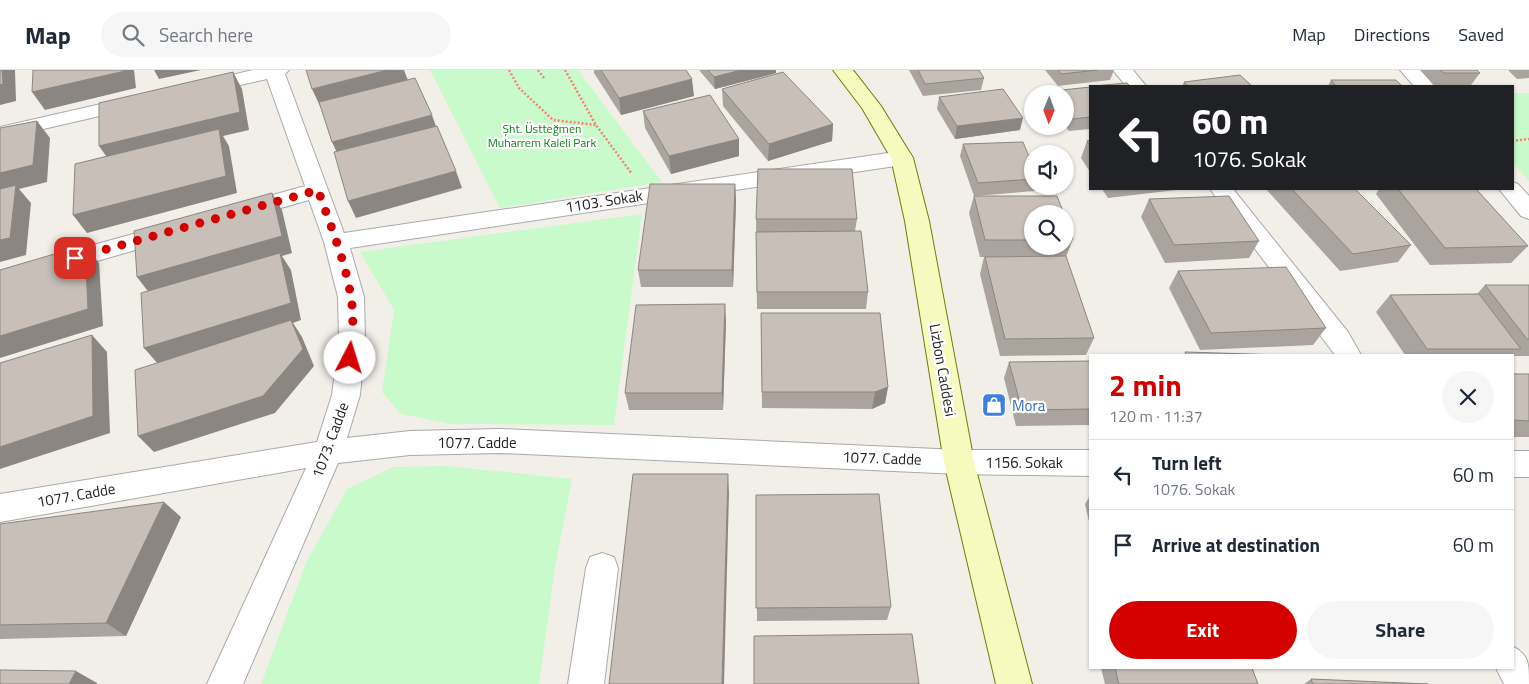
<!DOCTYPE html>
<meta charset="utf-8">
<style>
body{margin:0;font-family:"Titillium Web",sans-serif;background:#f6f6f7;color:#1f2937;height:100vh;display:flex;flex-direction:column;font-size:19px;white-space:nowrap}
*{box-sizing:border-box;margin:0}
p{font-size:16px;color:#747a83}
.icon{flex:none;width:28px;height:28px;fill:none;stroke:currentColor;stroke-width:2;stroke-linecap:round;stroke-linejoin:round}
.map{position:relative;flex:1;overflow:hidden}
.sheet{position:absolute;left:1089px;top:284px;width:425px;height:315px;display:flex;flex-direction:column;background:#fff;border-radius:0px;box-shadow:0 1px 4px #0004}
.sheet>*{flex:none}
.guide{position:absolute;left:1089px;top:15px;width:425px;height:105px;border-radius:0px;box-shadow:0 1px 4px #0004;background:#202124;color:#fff;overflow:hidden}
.needle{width:32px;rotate:181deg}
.buttons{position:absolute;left:1024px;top:15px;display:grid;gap:10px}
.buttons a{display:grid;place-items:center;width:50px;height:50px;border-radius:50%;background:#fff;box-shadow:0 1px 4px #0004;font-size:25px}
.pin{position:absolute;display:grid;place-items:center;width:42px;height:42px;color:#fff;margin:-21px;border-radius:10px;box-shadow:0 2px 8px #0006}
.me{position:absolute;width:55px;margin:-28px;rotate:5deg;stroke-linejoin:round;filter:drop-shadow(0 0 4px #0008)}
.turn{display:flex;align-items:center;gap:18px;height:105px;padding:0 20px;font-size:22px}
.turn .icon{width:65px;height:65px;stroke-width:2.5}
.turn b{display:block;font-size:35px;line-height:42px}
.round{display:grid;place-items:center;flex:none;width:52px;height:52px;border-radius:26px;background:#f6f6f7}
.summary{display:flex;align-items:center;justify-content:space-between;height:85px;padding:0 20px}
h1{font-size:30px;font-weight:700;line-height:38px;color:#d40000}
.cta{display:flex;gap:10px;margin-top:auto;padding:10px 20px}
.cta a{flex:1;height:58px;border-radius:30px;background:#d40000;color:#fff;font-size:20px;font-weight:700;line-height:58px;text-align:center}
.cta a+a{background:#f6f6f7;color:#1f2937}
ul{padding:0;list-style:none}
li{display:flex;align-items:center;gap:15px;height:70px;padding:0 20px;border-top:1px solid #e0e1e3}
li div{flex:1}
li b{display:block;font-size:19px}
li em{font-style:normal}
header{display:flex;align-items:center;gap:30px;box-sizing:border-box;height:70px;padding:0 25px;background:#fff;border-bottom:1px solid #e0e1e3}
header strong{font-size:24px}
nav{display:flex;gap:28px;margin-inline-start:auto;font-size:18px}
.search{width:350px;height:45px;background:#f6f6f7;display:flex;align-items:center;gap:12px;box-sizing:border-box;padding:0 18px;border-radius:28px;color:#747a83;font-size:19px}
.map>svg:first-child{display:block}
.park{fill:#c8facc}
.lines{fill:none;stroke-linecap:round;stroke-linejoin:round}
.street-casing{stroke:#a9a9a9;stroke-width:2}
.secondary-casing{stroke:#707d05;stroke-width:2}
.path{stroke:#fa8072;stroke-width:2.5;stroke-dasharray:2 2;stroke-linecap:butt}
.street{fill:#fff;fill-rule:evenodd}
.secondary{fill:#f7fabf;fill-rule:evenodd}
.wall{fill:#aba49e}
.shaded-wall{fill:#8b8681}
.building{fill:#c7bfb8;stroke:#8b8681}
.route{stroke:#d40000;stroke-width:9;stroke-dasharray:0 16.2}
.labels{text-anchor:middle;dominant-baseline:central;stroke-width:4.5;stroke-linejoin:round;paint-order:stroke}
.far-park-label{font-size:12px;fill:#0c8416;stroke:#fff}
.street-label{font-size:15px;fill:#222;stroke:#fff}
.shop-label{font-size:15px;fill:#366cbe;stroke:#fff;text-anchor:start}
</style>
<header>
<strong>Map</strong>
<div class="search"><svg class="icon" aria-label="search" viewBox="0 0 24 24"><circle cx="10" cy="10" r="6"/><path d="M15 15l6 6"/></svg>Search here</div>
<nav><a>Map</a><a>Directions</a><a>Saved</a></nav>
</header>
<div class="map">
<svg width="1529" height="614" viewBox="0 0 1529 614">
<rect width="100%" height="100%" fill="#f2efe9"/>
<path class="park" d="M430 0H578L662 112 500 138Z
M1513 23H1529V111L1513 93Z
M642 144 614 355 451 354 401 344 382 322 394 240 360 182Z
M447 396 572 409 555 497 539 614H261L306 493 347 419 393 397Z"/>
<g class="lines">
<defs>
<path id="street" d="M253 0H289L285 4 344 163 902 81 910 83 913 88 910 93 902 95 350 178 364 227 365 270 360 325 347 368 410 361 500 359 959 380H1090V406L959 404 500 383 410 385 338 393 243 614H207L306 398 0 452V424L317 372 332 325 339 270 338 227 324 172 309 130 242 149 234 146 230 141 234 136 305 116 267 9 200 24 193 22 190 18 193 14Z
M1113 0H1133L1146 16H1126Z
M1400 0H1421L1434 16H1414Z
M136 26 143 28 146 32 143 36 0 69V57Z
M1512 112 1518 114 1529 126V149L1521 146 1499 119H1512Z
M1210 119H1233L1348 262 1361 285H1335Z
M169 154 177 156 181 162 177 168 0 219V201Z
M1512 381H1529V407H1512Z
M602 483 614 487 618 498 604 614H568L586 498 590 487Z
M1512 576C1529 585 1529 593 1529 614H1504L1496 598H1512Z"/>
<path id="secondary" d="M833 0H853L881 36 913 88 929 151 974 392 1032 614H996L944 392 905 151 891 88 862 38Z"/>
</defs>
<use href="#street" class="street-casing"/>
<use href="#secondary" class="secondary-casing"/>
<path class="path" d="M509 0 519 18 553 50 596 55
M538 0 544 8
M565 0 596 55 632 104
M1512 71 1529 69"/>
<use href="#street" class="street"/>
<use href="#secondary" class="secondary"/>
</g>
<path class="wall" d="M594 0H686L694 26 621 45 594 3Z
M699 0H776V3L715 19Z
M909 0H979L984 8 981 20 923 26Z
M1045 0H1114L1110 10 1058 16Z
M1420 0H1477L1480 3 1471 15 1435 16Z
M1508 0H1529V8L1517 9Z
M1331 10 1402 16H1328Z
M1184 12 1252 16H1182Z
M1090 17V59L1069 61 1065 56V24H1052L1053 21Z
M722 19 833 54 832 71 768 91 723 36Z
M939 27 1020 60 955 69 937 39Z
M643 41 739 86 671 104 645 58Z
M1090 70V102L1081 88 1087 71Z
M963 74 1032 94V116H1036L1035 121 974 126 960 86Z
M735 114 736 132 733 217H641L638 200Z
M1102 119H1185L1108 128Z
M1266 119H1355L1411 175 1398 192 1340 201Z
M1379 119H1476L1528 176 1511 193 1430 195 1376 124Z
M974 126 1032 144V176H1065V147L1073 169 1066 187 1094 268 1086 285 1000 286 980 204 984 187H980L969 143Z
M1149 129 1259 171 1249 188 1165 193 1141 147Z
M756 149H857L855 161 868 222 866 239H757Z
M1178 201 1326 258 1313 275 1200 280 1169 218Z
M1485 215H1529V286H1512V285H1405L1376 242 1390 225 1477 224Z
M761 243 888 317 885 333 872 339 762 338Z
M726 251 723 340H629L625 323Z
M1090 291V355L1016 356 1004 308 1009 292Z
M1512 304H1529V367H1512Z
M756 425 891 537 887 550 757 551Z
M1090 426V456L1085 434Z
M181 447 126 566 0 569V454Z
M1101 598H1252L1258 614H1105Z
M1311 609 1428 614H1304Z"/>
<path class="shaded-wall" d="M2 0H15L16 31 0 35V15Z
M125 0H134L136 18 45 40 32 22Z
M154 0H201L159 9Z
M387 0H404L409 13 320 36 312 19Z
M741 0H776V3L715 19 714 7Z
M233 2 242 19 249 60 223 66 229 76 237 123 87 163 73 145 111 93 99 76Z
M692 9 694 26 621 45 619 28Z
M432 45 438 62 340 89 332 72Z
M1023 48 1020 60 955 69 957 56Z
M37 51 50 68 47 112 19 119 31 133 26 185 0 192V103Z
M833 54 832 71 768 91 769 74Z
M739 69V86L671 104 669 86Z
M456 101 462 118 356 148 348 131Z
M735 114 736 132 733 217 732 200Z
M272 123 282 140 292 183 282 186 291 200 301 250 293 253 302 267 314 296 275 343 154 382 138 366 159 295 144 278 150 224 137 207Z
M85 175 99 193 103 256 0 288V266Z
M725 234 726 251 723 340 722 323Z
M92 265 107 282 110 363 0 399V377Z
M888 317 885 333 872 339 875 322Z
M728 404 729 423 724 614H722Z
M164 432 181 447 126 566 106 553Z
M76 601 97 613V614H69Z"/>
<path class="building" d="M0 0H2L3 14 0 15Z
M33 0H125V1L32 22Z
M306 0H387L312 19Z
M601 0H686L692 9 619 28Z
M708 0H741L714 7Z
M918 0H979L984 8 925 14Z
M1058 0H1098L1061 4Z
M1440 0H1477L1480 3H1444Z
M233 2 240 42 99 76V33Z
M783 2 833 54 769 74 722 19Z
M1240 5 1252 16H1188L1184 12Z
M415 8 432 45 332 72 319 32Z
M1331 10H1396L1402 16H1336Z
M1127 13 1130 16H1093Z
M1090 17V47L1073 49 1065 38V24H1055L1053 21Z
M1003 19 1023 48 957 56 939 27Z
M710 25 739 69 669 86 643 41Z
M37 51 33 95 0 103V58Z
M437 56 456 101 348 131 334 82Z
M219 59 226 106 73 145 75 94Z
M1090 70V75L1087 71Z
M1023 72 1032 94V109L978 113 963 74Z
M758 99H852L857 149H756Z
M650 114H735L732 200H638Z
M16 115 10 168 0 170V119Z
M1292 119H1355L1411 175 1353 184Z
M1398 119H1476L1528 176 1445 178Z
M272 123 282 166 137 207 134 161Z
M974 126H1057L1064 144H1032V170H985Z
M1229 126 1259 171 1174 175 1149 129Z
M1065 147 1073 169H1065Z
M861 161 868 222H757L756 162Z
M85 175 88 239 0 266V200Z
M280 183 291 233 144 278 141 223Z
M1066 186 1094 268 1005 269 985 187Z
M1286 197 1326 258 1211 263 1178 201Z
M1485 215H1529V269H1527Z
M1479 224 1521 279H1427L1390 225Z
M725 234 722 323H625L636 235Z
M761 243H880L888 317 875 322H762Z
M291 250 303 279 263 326 138 366 135 300Z
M92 265 93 346 0 377V293Z
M1185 282 1282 285H1186Z
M1090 291V339L1022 340 1009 292Z
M1512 304H1529V351L1512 350Z
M633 404H728L722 614H609Z
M879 424 891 537 756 538V425Z
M164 432 106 553 0 555V454Z
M912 564 919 614H754V566Z
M1115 598H1252L1258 614H1119Z
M0 600 76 601 69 614H0Z
M1311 609 1428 614H1313Z"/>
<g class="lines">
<path class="route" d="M75 188 318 120C330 154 345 190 351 227 354 246 353 268 350 288"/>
</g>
<defs>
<symbol id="shop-square" viewBox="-11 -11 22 22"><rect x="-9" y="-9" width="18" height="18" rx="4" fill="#3f7fe0" stroke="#fff"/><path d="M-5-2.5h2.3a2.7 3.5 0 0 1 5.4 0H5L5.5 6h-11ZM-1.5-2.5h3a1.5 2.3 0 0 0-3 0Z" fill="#fff"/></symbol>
</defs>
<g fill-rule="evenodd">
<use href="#shop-square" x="980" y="321" width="28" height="28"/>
</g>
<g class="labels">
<g class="far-park-label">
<text x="542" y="58">Şht. Üstteğmen<tspan x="542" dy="14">Muharrem Kaleli Park</tspan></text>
</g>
<g class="street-label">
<text transform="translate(604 131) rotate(-9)">1103. Sokak</text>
<text transform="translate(943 300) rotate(80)">Lizbon Caddesi</text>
<text transform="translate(330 370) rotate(-70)">1073. Cadde</text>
<text x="477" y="372">1077. Cadde</text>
<text transform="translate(882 388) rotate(2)">1077. Cadde</text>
<text x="1024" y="392">1156. Sokak</text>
<text transform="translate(76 425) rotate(-10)">1077. Cadde</text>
</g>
<g class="shop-label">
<text x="1012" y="335">Mora</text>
</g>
</g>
</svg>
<div class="buttons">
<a><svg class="needle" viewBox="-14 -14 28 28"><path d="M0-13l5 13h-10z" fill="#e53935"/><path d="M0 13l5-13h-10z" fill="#747a83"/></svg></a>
<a><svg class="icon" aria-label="sound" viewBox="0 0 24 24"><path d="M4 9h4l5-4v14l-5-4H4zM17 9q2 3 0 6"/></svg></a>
<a><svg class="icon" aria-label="search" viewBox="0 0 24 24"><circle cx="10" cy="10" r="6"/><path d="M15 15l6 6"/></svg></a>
</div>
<div class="pin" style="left:75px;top:188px;background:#d93025"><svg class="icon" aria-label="arrive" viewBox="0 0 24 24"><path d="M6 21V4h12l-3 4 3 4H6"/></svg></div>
<svg class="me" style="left:350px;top:288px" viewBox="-20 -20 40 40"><circle r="19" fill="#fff"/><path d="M0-13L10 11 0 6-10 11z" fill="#d40000"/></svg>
<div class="guide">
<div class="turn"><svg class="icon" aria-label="left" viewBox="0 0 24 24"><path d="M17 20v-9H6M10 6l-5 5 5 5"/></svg><div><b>60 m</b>1076. Sokak</div></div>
</div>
<section class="sheet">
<div class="summary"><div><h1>2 min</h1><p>120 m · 11:37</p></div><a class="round"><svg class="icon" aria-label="close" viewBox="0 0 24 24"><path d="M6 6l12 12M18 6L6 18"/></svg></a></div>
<ul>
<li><svg class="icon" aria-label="left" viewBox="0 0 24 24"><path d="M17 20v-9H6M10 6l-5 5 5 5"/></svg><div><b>Turn left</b><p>1076. Sokak</p></div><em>60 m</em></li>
<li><svg class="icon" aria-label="arrive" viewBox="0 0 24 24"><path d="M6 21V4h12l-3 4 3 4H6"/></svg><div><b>Arrive at destination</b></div><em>60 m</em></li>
</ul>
<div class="cta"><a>Exit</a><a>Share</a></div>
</section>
</div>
